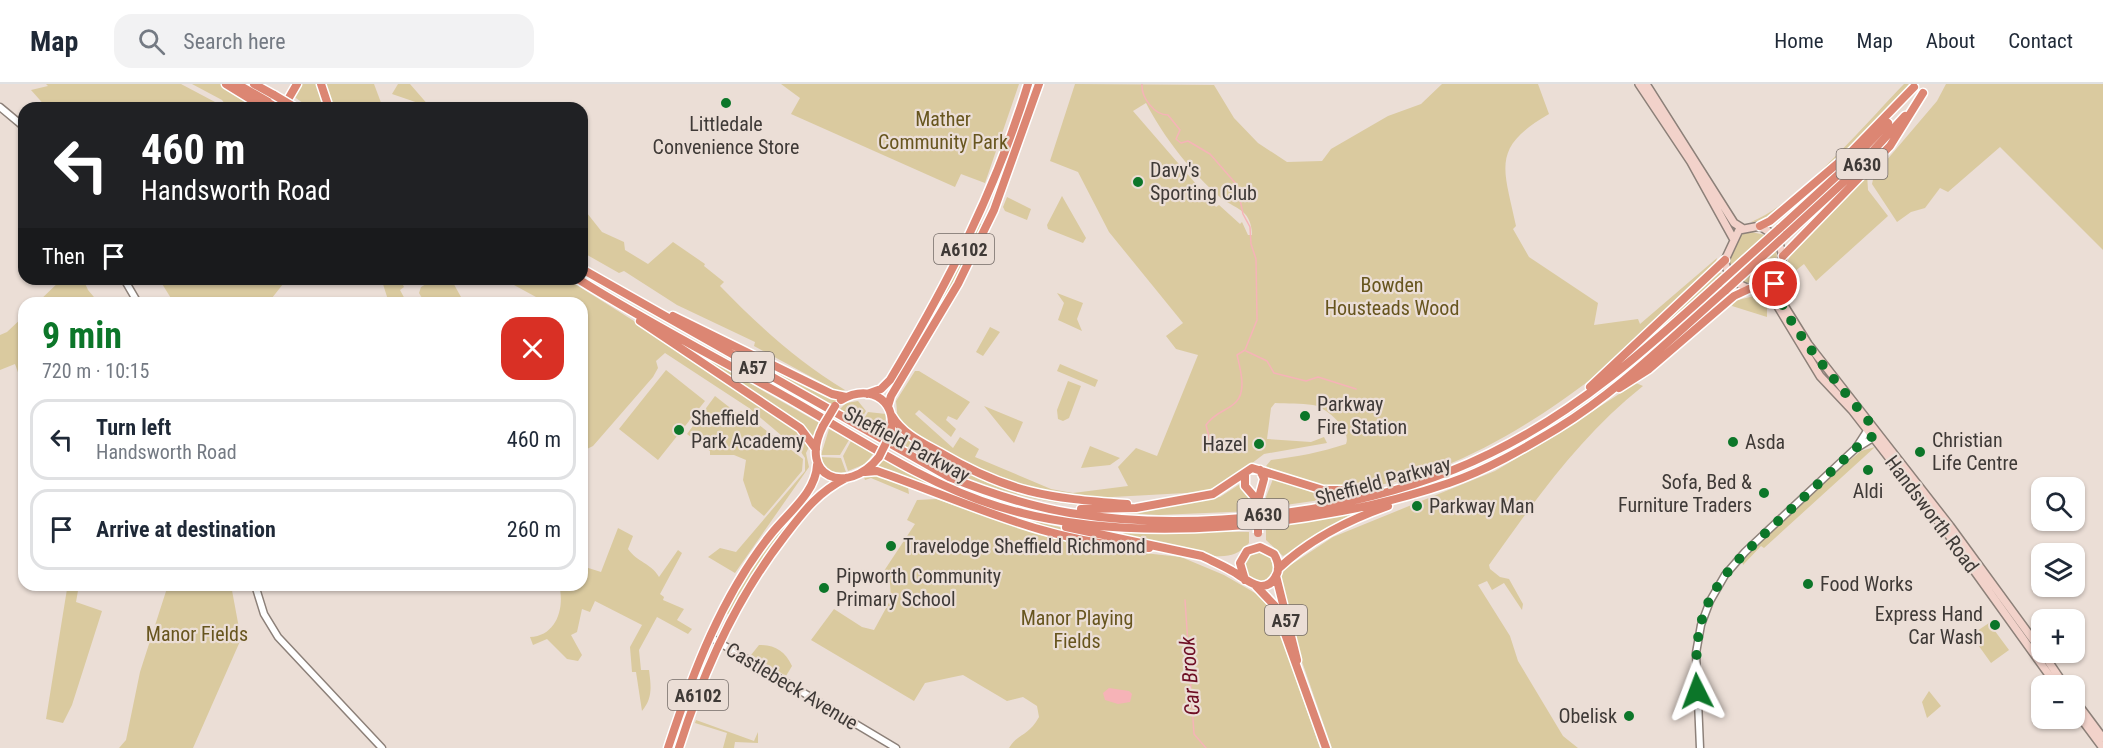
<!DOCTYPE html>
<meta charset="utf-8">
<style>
body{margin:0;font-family:"Roboto Condensed",sans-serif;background:#f2f2f3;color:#1f2937;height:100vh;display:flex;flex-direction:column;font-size:22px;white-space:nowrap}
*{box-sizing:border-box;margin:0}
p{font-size:20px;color:#747a83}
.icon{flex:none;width:33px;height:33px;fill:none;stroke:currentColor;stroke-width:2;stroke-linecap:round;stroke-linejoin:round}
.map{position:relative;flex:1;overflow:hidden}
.drawer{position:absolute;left:18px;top:213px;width:570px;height:294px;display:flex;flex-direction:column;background:#fff;border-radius:18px;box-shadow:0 2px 4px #0004}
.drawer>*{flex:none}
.top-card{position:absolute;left:18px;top:18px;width:570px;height:183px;border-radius:18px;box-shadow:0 2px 4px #0004;background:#202124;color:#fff;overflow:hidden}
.tools{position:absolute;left:2031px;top:393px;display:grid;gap:12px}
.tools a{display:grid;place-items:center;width:54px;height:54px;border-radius:12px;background:#fff;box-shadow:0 2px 4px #0004;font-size:30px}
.pin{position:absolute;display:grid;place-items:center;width:51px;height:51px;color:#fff;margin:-26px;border:3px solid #fff;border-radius:50%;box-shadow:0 2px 6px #0007}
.me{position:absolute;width:66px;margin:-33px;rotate:357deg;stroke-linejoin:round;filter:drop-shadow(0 0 4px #0008)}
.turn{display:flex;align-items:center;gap:21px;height:126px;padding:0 24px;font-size:27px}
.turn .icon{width:78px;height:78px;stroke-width:2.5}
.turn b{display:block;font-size:42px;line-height:51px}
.then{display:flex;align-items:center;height:57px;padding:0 24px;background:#0003;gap:12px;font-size:22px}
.round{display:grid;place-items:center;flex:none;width:63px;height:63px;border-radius:18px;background:#f2f2f3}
.overview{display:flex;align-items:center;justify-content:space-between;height:102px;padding:0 24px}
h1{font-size:36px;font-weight:700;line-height:45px;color:#0c7629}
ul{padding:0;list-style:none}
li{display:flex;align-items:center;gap:18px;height:81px;margin:0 12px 9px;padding:0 12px;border:3px solid #e0e1e3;border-radius:18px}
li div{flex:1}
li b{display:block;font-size:22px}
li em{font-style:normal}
header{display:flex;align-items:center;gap:36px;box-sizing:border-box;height:84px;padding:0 30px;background:#fff;border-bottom:2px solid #e0e1e3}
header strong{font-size:28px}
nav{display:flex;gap:33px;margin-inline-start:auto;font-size:21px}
.search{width:420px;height:54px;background:#f2f2f3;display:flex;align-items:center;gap:15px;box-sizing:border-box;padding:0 21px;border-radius:18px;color:#747a83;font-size:22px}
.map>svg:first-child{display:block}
.green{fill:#daca9f;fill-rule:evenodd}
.water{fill:#f6b3b7}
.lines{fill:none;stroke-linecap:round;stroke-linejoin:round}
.stream{stroke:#f6b3b7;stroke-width:1.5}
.tertiary-casing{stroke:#8c8079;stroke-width:9}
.secondary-casing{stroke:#8c8079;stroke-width:10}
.trunk-casing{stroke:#fff;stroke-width:11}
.tertiary{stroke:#fff;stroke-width:6}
.secondary{stroke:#f2d2ca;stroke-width:7}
.trunk{stroke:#dc8673;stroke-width:8}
.trunk-bridge-casing{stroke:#fff;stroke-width:11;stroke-linecap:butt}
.trunk-bridge{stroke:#dc8673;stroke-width:8}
.route{stroke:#0c7629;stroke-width:10;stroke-dasharray:0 18}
.poi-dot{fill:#0c7629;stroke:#ebded6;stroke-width:2}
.labels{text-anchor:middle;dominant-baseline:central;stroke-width:4.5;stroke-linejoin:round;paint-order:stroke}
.shield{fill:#ebded6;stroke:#736b67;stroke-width:1.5}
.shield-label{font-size:18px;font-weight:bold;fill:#3f3a37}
.park-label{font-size:20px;fill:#67551e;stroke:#ebded6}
.poi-label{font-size:20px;fill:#3f3a37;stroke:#ebded6;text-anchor:start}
.street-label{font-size:20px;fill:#3f3a37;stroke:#ebded6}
.water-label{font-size:21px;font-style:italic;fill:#6e0e24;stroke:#ebded6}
</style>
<header>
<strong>Map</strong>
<div class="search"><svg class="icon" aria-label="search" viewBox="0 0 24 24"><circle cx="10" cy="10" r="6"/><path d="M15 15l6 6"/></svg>Search here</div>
<nav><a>Home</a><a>Map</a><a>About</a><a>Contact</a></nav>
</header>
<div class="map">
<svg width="2103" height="664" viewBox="0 0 2103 664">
<rect width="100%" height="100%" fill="#ebded6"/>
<path class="green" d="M46 0H181L215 18 220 24H47L31 6 48 2Z
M192 0H221L262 24H228L222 16Z
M300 0H319L328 24H310L293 12Z
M324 0H374L383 24H332Z
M398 0H410L430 23 392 10Z
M781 0H1019L985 99 961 90 955 103 791 30 800 14Z
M1075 0 1214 1 1234 34 1258 59 1287 78 1322 77 1331 65 1388 32 1421 20 1442 0H1538L1549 30C1490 64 1504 84 1516 142L1513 145 1529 173 1598 219 1594 241 1638 235 1640 240 1717 174 1715 181C1693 202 1670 222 1648 243 1630 259 1614 277 1595 292 1531 342 1436 400 1354 404 1325 406 1291 396 1266 382L1271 376C1296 373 1322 368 1346 360 1352 346 1326 323 1313 321 1301 319 1287 320 1275 319L1271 324 1267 355 1311 358 1324 353 1327 359 1264 370 1230 396 1204 408 1094 414 1044 408 1000 396 935 364 898 338 896 317 915 287H919L970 318 957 336 948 332 946 336 956 345 951 353 919 326 915 330 953 364 960 353 979 365 975 373 1051 405 1073 409 1128 402 1118 383 1136 364 1157 372 1198 271 1176 265 1166 252 1183 239 1109 148 1078 88 1050 77ZM1146 19C1164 54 1192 89 1221 114 1228 120 1239 123 1245 130 1250 135 1252 144 1252 151H1248L1242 138 1240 140 1219 121 1216 123 1133 27Z
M1904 0H1909C1873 51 1813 102 1762 137L1751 138C1800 118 1866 39 1904 0Z
M1946 0H2103V166L2000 63 1948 108 1940 104 1925 124 1911 128 1897 138 1872 100 1874 91 1937 17Z
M1867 90 1868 106 1888 132 1816 197 1804 180 1780 199C1786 159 1837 120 1867 90Z
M1062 112 1086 154 1083 159 1048 145 1047 141Z
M1007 113 1031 125 1027 136 1005 127 1003 123Z
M583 124 602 148 624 158 625 166 648 180 673 158 705 180 704 182 724 198 720 202C759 242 798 278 845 306L839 308 754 262 755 258 677 221 624 187 619 189 582 168Z
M979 139 983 141 944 219 904 284Z
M1747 147 1765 151 1729 183C1730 168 1734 155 1747 147Z
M1776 166C1781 188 1762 202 1742 198Z
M1715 188 1722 189 1654 251 1657 245Z
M62 195H83L88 206 99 219H37Z
M159 195H287L268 219H174Z
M385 195H403L401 197 404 203 400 206 407 219H389L382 197Z
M435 195H451L461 213 460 218 425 219 419 209 421 203Z
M503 195H567L677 264 800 346 810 361 806 369 809 383 735 489 708 473 720 464 736 468 805 387V374L801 368 749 324 665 269 656 277 658 284 653 293 593 362 587 365 582 361V219H547Z
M1057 209 1083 219 1077 235 1082 247 1058 236 1064 219Z
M1754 212 1767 217V233L1732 222 1734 217Z
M24 232V305L15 280 0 286V251L7 248Z
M990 243 1000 248 983 272 976 268Z
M721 259 838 315 832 321Z
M685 262 821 340 815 356 796 336Z
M1060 280 1098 296 1095 303 1057 287Z
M666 286 705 317 658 376 619 345Z
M1068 297 1081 302 1069 334 1063 337 1058 335 1057 326Z
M1636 299 1643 302C1580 352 1535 416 1489 481L1490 485 1500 493 1509 495 1523 520 1522 526 1504 499 1492 506 1487 497 1478 501 1510 552 1518 577 1563 652 1578 664H1332L1291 546 1280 496 1283 486 1333 453 1495 387 1556 351Z
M715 312 738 330 741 327 803 375 802 387 764 432 752 422 743 396 746 376 734 371H710V367L687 350Z
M858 317 866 327 860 337 840 325 846 319Z
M984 322 1023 338 1014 359Z
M868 328 886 330 884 351 862 338Z
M895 342 900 349C933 368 966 392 1002 404 1033 414 1066 417 1097 422 1023 420 955 394 892 355Z
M829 345 849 356 840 371H821Z
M851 357 873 370 865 380 848 387 843 372Z
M1090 362 1120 374 1110 381 1081 384Z
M1875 363 1764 464 1761 462 1743 481 1742 476 1826 396 1861 367Z
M821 373 841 374 846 388C834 391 824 385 821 373Z
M881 375 974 420 1024 435 1104 453 1059 447 1000 431 873 383Z
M872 390 908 403 909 410 871 394 865 396 864 393Z
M1273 395 1315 409 1348 412 1265 424 1266 413Z
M1240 400 1251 415 1253 427 1159 431 1126 429 1220 413Z
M936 415 1041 451 1097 464 1181 473 1224 491 1262 513 1272 527 1320 664H1009C1018 649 1028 653 1039 633L1037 622 1023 613 1007 617 963 591 925 599 914 617 811 556 834 525 862 543 874 546 891 515 890 499 880 493 915 440 907 436 917 416Z
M1351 430 1283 472 1266 456V443Z
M789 438 729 531 725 528 765 465Z
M618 444 633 452 628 465C637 478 651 479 659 493L678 466 682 469 660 510 664 513 663 516 684 525 677 536 692 545 688 550 657 533 639 566 641 586H649C651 602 653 614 642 627L636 588H632L630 563 642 541 595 517 590 528 582 525 577 548 571 551 582 571 578 577 567 575 547 555 533 561 530 553C557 552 565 523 559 501H582V482L601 488Z
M1118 447 1249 448V459C1238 471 1229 473 1214 472L1117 449Z
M1245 483a14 14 0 1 1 28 0a14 14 0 1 1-28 0Z
M59 501H79L76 518 102 527 72 621 63 639 46 635 67 505Z
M168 501H231L241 555 193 664H119L126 656 140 588Z
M1989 539 2009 566 1991 579 1971 551Z
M759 561C775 561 785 567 792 582L786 592 751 571Z
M1929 607 1941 622 1927 634 1922 618Z
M696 636 754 657 758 648V659L735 658 734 664H723L727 649 695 639Z"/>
<path class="water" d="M1109 604 1129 607 1132 610 1130 618 1118 620 1105 616 1103 609Z"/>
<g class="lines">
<path class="stream" d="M1142 0C1141 13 1154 31 1168 31L1180 46 1176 55 1181 59 1188 57 1210 70 1237 101 1243 130 1250 143 1251 160 1256 175 1257 236 1245 266 1237 271C1240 284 1247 307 1236 318 1226 328 1216 327 1206 341L1212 365
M1246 267 1267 277 1274 289 1306 297 1318 293 1356 305
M1185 516 1194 650 1206 664"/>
<defs>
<path id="tertiary" d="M0 23 24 43
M124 195 138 219
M1857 364 1873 354 1874 350
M255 501 264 530 278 553 382 664
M710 553 896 664
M1700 664 1696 569 1701 541 1710 517 1725 491 1745 468 1856 364 1867 347"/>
<path id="secondary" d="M1639 0 1691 78 1733 154
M1646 0 1734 139 1742 144
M1760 142 1777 153 1783 172C1780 182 1778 191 1770 198 1752 215 1726 197 1725 176L1739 146Z
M1776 193V204L1780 215 1808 260 1950 442 2042 568
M1761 204 1777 221 1820 292 1852 326 1945 446 2057 602
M2042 568 2065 602
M2074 615 2103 654
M2074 625 2103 664"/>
<path id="trunk" d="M226 0 265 24
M237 0 279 24
M254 0 274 11
M321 0 329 24
M283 24 297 0
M1760 142 1770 137 1851 68 1914 3
M1779 145 1840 89 1888 39
M1786 151 1848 94 1905 32
M1783 172 1890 62 1923 9
M582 185 949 393C989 409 1028 422 1070 429 1201 450 1372 428 1491 369 1578 327 1648 264 1719 199
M578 195C648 239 723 277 795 318 861 356 927 401 1000 423 1132 463 1320 443 1449 399 1487 386 1523 365 1558 344 1619 307 1672 253 1726 206
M673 232 832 310 846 313
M640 237 800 344 816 365
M1590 303 1725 176
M1619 304 1649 285 1734 212 1749 205
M867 310 881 305 890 296C947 201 996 106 1028 0
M841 316C872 297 901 320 889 353
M888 322 891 312 958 200 994 126 1039 0
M892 332C903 350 921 358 939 368 1008 409 1048 414 1127 420
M823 342C797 393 847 413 879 373
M865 388 877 387C966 418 1052 461 1149 464
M1245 390V402L1258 417
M1258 417 1264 395 1260 386
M1081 425 1136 424 1213 410 1252 384 1323 406H1378
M1066 443 1202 472C1212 477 1222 481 1232 487 1245 494 1264 514 1276 492 1280 485 1278 477 1274 470L1260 463 1247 467 1240 479 1245 496
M1278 485C1309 456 1348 436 1388 422
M1276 492 1297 576
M1256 502 1275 522 1326 664
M668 664C693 588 722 511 772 449 789 428 816 408 817 381
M679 664C703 588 735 516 784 453 804 427 817 409 846 394"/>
</defs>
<use href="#tertiary" class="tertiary-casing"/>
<use href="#secondary" class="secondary-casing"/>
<use href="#trunk" class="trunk-casing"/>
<use href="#tertiary" class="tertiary"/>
<use href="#secondary" class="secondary"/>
<use href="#trunk" class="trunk"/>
<defs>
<path id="trunk-bridge" d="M274 11 296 24
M1719 199 1779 145
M1726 206 1786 151
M823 342 835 322
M879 373 889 353
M1258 449V417"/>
</defs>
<use href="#trunk-bridge" class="trunk-bridge-casing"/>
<use href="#trunk-bridge" class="trunk-bridge"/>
</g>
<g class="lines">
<path class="route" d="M1697 607C1696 580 1695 555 1704 529 1718 491 1747 467 1775 440 1802 415 1829 390 1856 364L1873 352 1870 339C1846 309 1780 235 1775 200"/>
</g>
<g class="poi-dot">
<circle cx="726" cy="19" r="6"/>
<circle cx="1138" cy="98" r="6"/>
<circle cx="1305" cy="332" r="6"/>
<circle cx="679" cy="346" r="6"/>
<circle cx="1733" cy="358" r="6"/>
<circle cx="1259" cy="360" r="6"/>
<circle cx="1920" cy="368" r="6"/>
<circle cx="1868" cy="386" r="6"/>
<circle cx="1764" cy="409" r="6"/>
<circle cx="1417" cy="422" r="6"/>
<circle cx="891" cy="462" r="6"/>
<circle cx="1808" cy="500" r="6"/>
<circle cx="824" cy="504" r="6"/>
<circle cx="1995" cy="541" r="6"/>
<circle cx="1629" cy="632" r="6"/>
</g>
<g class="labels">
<g class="shield">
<rect x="1836.5" y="65" width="51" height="30" rx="4.5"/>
<rect x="934" y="150" width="60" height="30" rx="4.5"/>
<rect x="732" y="268" width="42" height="30" rx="4.5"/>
<rect x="1237.5" y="415" width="51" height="30" rx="4.5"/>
<rect x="1265" y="521" width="42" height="30" rx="4.5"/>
<rect x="668" y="596" width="60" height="30" rx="4.5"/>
</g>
<g class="shield-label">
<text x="1862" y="80">A630</text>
<text x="964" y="165">A6102</text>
<text x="753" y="283">A57</text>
<text x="1263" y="430">A630</text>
<text x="1286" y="536">A57</text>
<text x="698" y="611">A6102</text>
</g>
<g class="park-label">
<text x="943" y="35">Mather<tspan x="943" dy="23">Community Park</tspan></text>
<text x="1392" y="201">Bowden<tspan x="1392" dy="23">Housteads Wood</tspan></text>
<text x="1077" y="534">Manor Playing<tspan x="1077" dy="23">Fields</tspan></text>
<text x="197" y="550">Manor Fields</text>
</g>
<g class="poi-label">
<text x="726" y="40" text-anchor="middle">Littledale<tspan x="726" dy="23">Convenience Store</tspan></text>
<text x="1150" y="86">Davy's<tspan x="1150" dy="23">Sporting Club</tspan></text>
<text x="1317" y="320">Parkway<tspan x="1317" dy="23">Fire Station</tspan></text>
<text x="691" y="334">Sheffield<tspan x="691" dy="23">Park Academy</tspan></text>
<text x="1932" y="356">Christian<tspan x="1932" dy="23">Life Centre</tspan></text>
<text x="1745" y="358">Asda</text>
<text x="1247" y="360" text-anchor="end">Hazel</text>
<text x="1752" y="398" text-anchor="end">Sofa, Bed &amp;<tspan x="1752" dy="23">Furniture Traders</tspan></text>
<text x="1868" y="407" text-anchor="middle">Aldi</text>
<text x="1429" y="422">Parkway Man</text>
<text x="903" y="462">Travelodge Sheffield Richmond</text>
<text x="836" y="492">Pipworth Community<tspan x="836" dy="23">Primary School</tspan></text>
<text x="1820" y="500">Food Works</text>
<text x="1983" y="530" text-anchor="end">Express Hand<tspan x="1983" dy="23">Car Wash</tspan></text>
<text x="1617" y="632" text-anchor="end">Obelisk</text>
</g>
<g class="street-label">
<text transform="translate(907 360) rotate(28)">Sheffield Parkway</text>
<text transform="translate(1383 397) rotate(-15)">Sheffield Parkway</text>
<text transform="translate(1932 430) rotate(53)">Handsworth Road</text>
<text transform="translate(792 602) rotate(31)">Castlebeck Avenue</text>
</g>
<g class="water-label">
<text transform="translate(1190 592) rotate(-94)">Car Brook</text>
</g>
</g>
</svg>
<div class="tools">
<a><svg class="icon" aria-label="search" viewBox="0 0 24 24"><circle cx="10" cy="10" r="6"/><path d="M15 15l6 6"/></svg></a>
<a><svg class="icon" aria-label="layers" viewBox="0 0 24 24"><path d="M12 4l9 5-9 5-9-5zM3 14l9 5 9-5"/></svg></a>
<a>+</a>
<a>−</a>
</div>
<div class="pin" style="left:1775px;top:200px;background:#d93025"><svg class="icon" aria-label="arrive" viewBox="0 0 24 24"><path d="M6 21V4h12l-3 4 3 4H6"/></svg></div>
<svg class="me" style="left:1697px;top:607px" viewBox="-20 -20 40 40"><path d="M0-17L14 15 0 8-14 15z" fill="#0c7629" stroke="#fff" stroke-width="4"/></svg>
<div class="top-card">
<div class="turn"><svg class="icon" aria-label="left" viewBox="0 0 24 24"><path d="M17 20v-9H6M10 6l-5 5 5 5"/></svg><div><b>460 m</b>Handsworth Road</div></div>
<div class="then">Then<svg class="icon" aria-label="arrive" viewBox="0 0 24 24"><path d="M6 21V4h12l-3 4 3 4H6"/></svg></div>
</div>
<section class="drawer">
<div class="overview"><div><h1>9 min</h1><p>720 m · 10:15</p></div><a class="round" style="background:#d93025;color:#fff"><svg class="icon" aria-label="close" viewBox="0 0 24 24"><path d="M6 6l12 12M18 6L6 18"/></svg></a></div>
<ul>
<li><svg class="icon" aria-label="left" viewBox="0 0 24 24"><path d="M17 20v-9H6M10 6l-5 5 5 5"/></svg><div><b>Turn left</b><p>Handsworth Road</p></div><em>460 m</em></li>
<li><svg class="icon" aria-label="arrive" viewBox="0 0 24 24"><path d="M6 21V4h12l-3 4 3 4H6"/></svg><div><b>Arrive at destination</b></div><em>260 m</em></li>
</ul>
</section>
</div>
